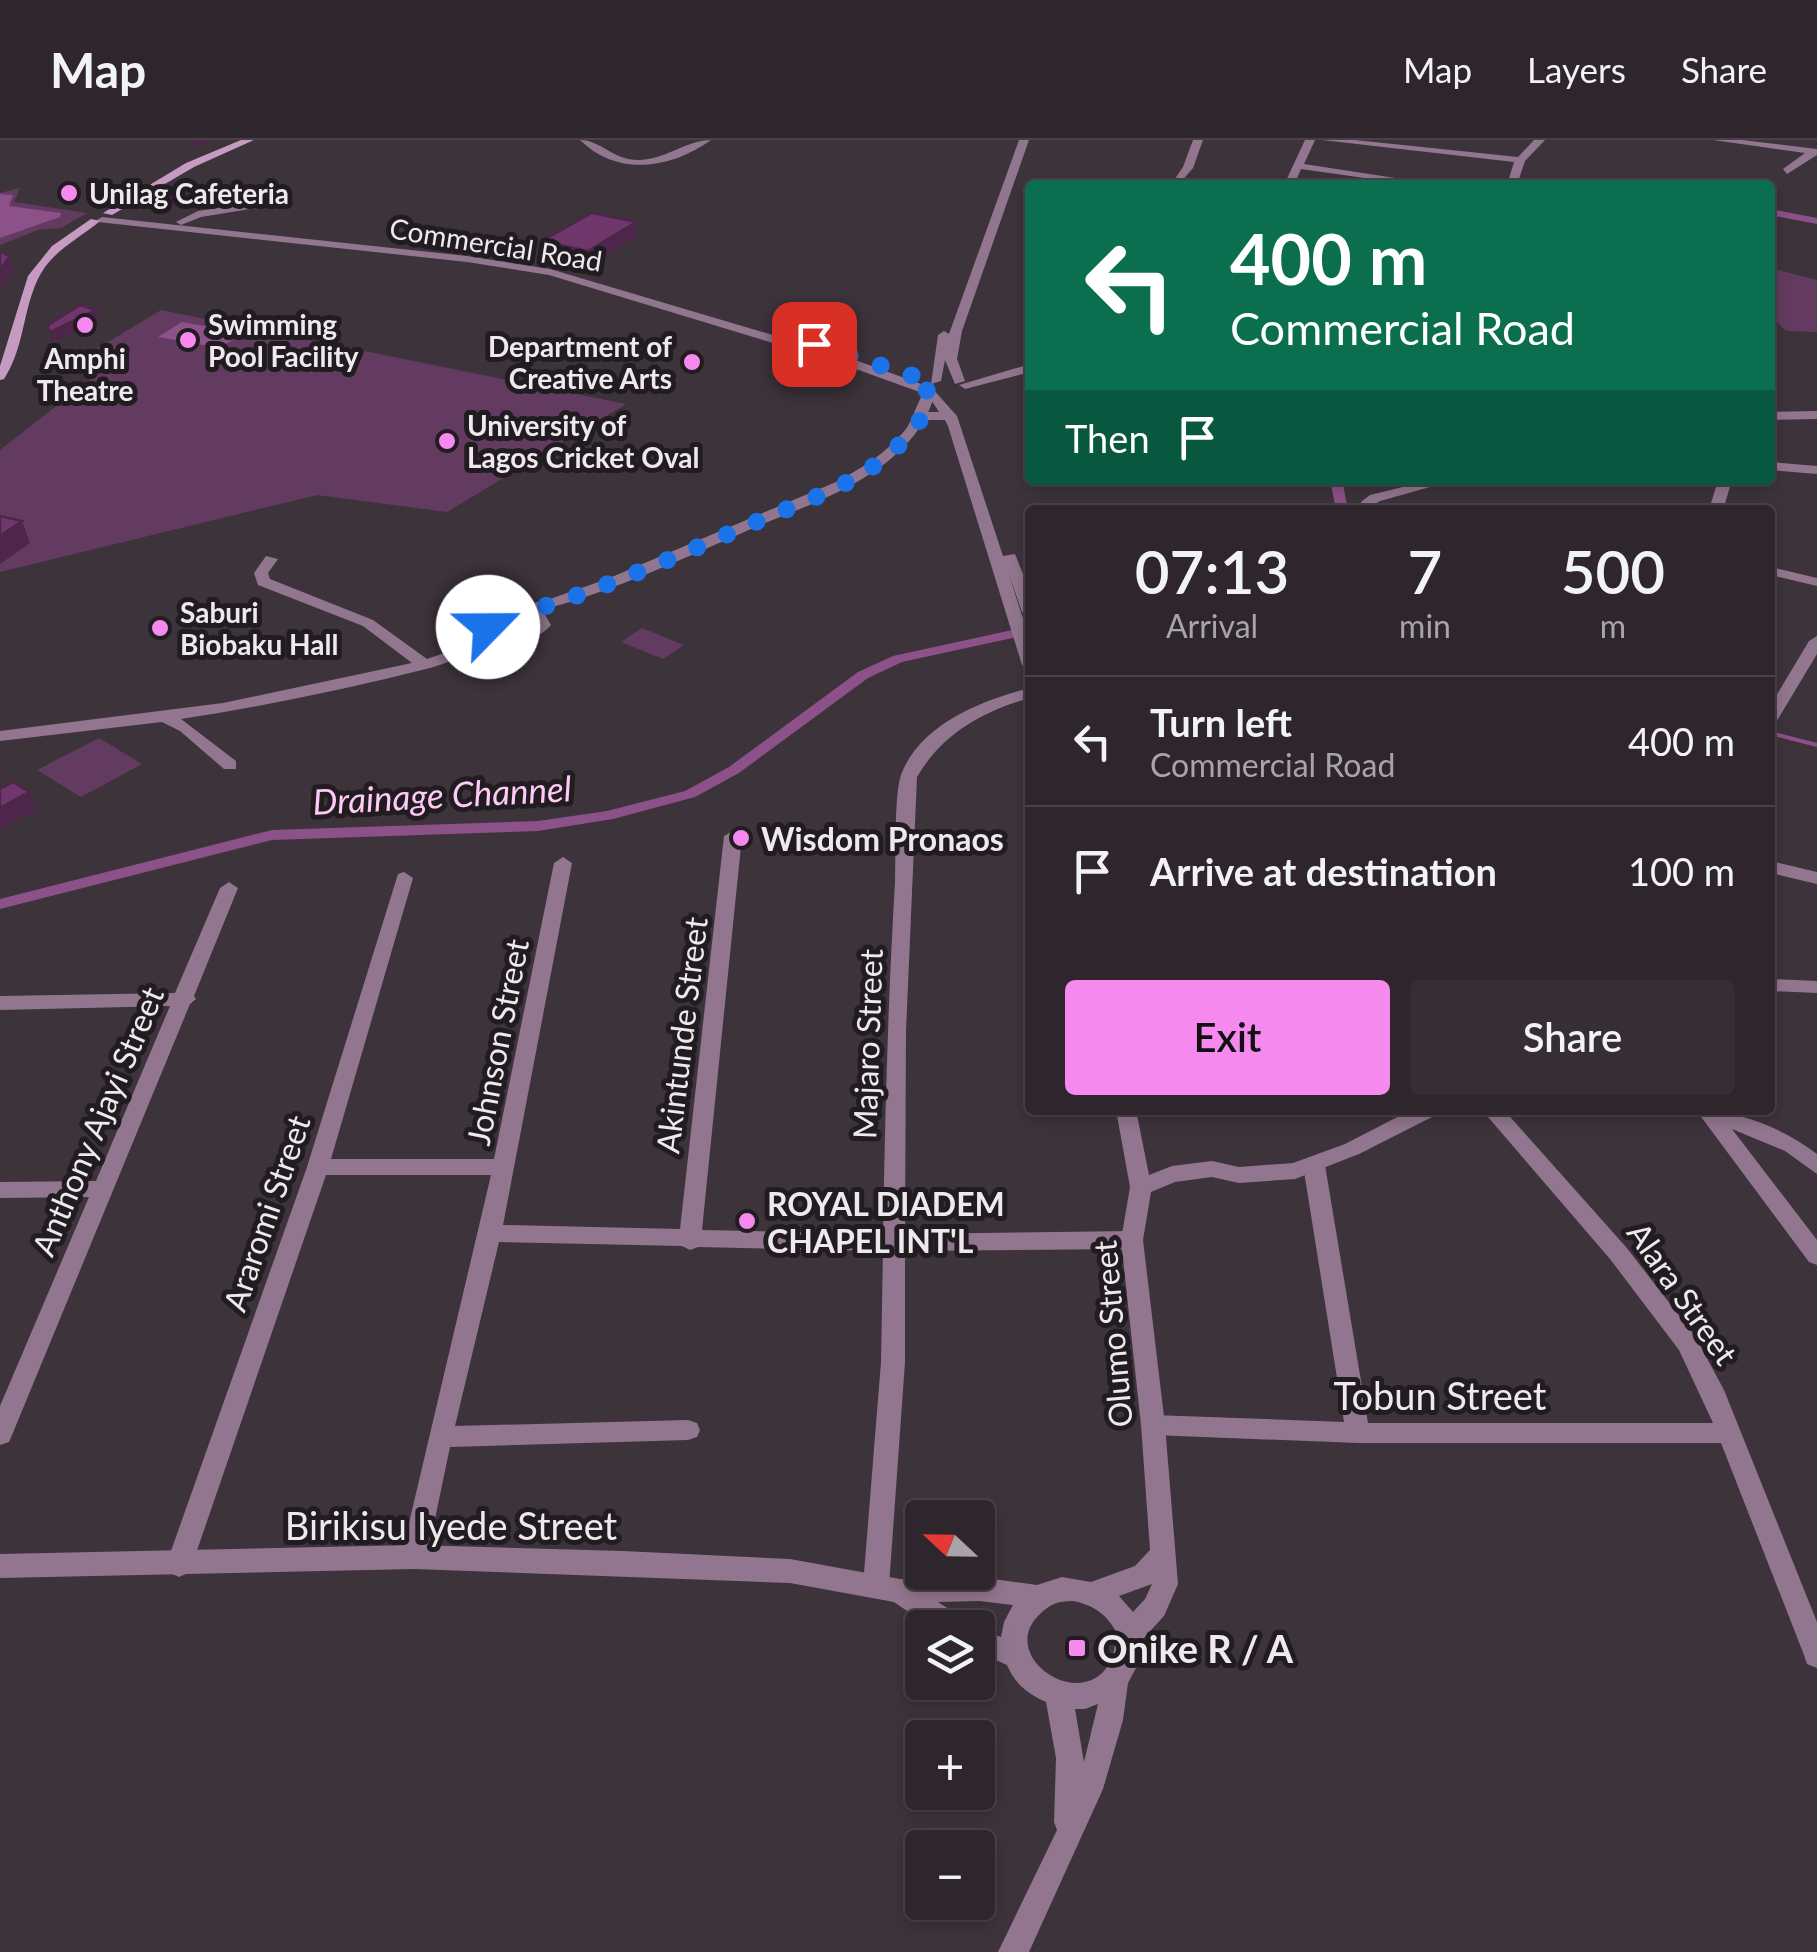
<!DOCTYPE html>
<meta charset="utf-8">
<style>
body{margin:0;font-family:Lato,sans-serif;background:#362e34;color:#f1f3f6;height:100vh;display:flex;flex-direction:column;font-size:38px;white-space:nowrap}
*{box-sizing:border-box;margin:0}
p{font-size:32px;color:#a7a5a9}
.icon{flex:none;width:55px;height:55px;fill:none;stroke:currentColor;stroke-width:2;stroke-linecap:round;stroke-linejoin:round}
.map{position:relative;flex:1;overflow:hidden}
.details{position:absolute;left:1025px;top:365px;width:750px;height:610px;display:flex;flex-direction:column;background:#2e262c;border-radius:10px;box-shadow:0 5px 15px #0003,0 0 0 2px #494348}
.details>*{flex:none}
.top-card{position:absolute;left:1025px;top:40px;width:750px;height:305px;border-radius:10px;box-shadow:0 5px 15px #0003,0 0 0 2px #494348;background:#0b6e4f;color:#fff;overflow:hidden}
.needle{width:65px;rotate:292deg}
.fabs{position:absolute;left:905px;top:1360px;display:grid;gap:20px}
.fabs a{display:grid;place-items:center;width:90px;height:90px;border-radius:10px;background:#2e262c;box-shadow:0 5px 15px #0003,0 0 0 2px #494348;font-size:50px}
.pin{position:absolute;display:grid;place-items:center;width:85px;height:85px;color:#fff;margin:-42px;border-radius:20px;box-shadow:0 5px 15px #0006}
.me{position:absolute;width:110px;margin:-55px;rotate:67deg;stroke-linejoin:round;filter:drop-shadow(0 0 8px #0008)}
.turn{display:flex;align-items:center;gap:35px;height:210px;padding:0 40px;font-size:45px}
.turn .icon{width:130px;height:130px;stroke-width:2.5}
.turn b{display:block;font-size:70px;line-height:85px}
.then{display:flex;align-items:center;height:95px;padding:0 40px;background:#0003;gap:20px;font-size:38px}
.eta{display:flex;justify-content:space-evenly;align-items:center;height:170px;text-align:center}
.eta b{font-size:60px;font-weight:600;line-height:70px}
.action{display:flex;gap:20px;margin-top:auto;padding:20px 40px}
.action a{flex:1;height:115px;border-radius:10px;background:#f589ee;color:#111;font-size:40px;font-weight:600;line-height:115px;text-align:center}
.action a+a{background:#362e34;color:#f1f3f6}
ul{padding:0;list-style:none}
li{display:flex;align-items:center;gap:30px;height:130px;padding:0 40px;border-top:2px solid #494348}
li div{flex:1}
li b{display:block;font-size:38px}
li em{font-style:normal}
header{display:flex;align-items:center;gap:60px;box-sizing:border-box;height:140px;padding:0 50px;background:#2e262c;border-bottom:2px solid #494348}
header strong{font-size:48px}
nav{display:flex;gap:55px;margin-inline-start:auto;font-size:35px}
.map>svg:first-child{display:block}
.green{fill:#633b60}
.water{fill:#8c5188}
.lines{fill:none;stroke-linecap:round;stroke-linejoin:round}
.stream{stroke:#8c5188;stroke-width:4}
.canal{fill:#8c5188;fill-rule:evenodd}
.minor{fill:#92768f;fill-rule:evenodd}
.tertiary{fill:#92768f;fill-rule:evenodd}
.secondary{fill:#c69ac1;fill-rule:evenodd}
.wall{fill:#602f5e}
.shaded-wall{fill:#4e264c}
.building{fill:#70376d;stroke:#4e264c;stroke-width:2.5}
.route{stroke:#1a73e8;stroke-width:18;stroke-dasharray:0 32.4}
.poi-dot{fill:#f589ee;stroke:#211c20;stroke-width:4}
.labels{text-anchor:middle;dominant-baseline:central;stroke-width:10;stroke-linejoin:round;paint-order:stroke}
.far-poi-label{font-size:28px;font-weight:bold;fill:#efe9ee;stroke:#211c20;text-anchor:start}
.far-street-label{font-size:28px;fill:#efe9ee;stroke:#211c20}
.poi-label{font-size:32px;font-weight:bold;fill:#efe9ee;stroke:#211c20;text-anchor:start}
.street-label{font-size:32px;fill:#efe9ee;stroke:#211c20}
.water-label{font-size:35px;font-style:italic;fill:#fecaf8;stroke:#211c20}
.near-street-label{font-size:38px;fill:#efe9ee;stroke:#211c20}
.near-poi-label{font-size:38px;font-weight:bold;fill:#efe9ee;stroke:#211c20;text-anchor:start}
</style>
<header>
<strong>Map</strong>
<nav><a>Map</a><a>Layers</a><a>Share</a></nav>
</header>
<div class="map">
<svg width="1817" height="1812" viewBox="0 0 1817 1812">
<rect width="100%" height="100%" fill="#3d333b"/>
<path class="green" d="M20 48 14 62 87 73 61 88 38 90 0 105V53Z
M1770 128 1817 140V192L1786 191 1770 175Z
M161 170 626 264 447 372 317 355 0 432V310L115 220 90 213Z
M642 488 684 505 663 519 621 502Z
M99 598 142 624 81 657 37 630Z"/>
<path class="water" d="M0 54 13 55 9 66 61 73 60 77 0 98Z
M182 182 243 193 220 208 158 197Z"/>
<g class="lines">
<path class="stream" d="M1770 593 1817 605"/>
<path class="canal" d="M1770 69 1817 78V84L1770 75Z
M1330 340H1342L1348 370H1336Z
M1030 486V494L902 522 868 538 739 633 695 657 613 679 538 691 272 700 0 769V759L272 690 538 681 607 671 685 651 729 627 858 532 893 516Z"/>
<path class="minor" d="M580 0C601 0 614 21 640 20 666 19 687 0 711 0 671 29 617 37 580 0Z
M1193 0H1203L1193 28 1180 43H1172L1183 27Z
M1305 0H1315L1304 24 1441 45H1414L1301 29 1294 45H1284Z
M1322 0H1355L1518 17 1534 0H1545L1525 21 1517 45H1507L1514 22Z
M1713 0H1742L1817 9V15L1787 34 1783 29 1805 13Z
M265 61 270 64 269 66 201 77 181 85 176 82 198 71Z
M1030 224V232L965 249 959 245Z
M929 248 935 252C928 283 908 306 883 325 843 355 795 370 751 389 682 419 614 451 542 470L551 485C536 502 522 499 503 503 478 509 454 521 430 528 348 549 265 566 181 579L236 621V629H224L180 591 162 582 0 601V591L223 563 412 523 363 486 258 445 254 433 266 416 278 419 268 433 270 439 373 480 427 519 490 497 482 491 489 474 550 459 607 439 836 342C862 328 888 312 906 289 915 277 918 255 929 248ZM514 475 532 478 535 484 518 494 498 489 501 480Z
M1817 271V279L1770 280V272Z
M1770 322 1817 326V334L1770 330Z
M1431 340H1455L1380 361 1375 364 1377 370H1363L1361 362 1370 355Z
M1718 340H1732L1723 370H1709Z
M1770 427 1817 438V446L1770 435Z
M1817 496V514L1778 579 1770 584V566L1809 501Z
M1030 548V558C983 571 942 594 917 637L906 891 905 1094 1132 1091 1140 1094 1143 1100 1140 1106 1132 1109 905 1111V1222L889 1446 885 1454 876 1458 867 1454 863 1446 881 1222 883 1111 698 1107 690 1110 682 1106 499 1102 455 1286 688 1280 697 1283 700 1290 697 1297 688 1300 450 1307 427 1417 423 1425 414 1429 405 1425 401 1417 491 1035H326L192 1425 188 1433 179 1437 170 1433 166 1425 307 1027 398 734 404 732 413 738 331 1019H494L554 723 563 717 572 723 503 1085 680 1089 724 696 733 691 742 696 702 1090 883 1094C885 977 888 860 895 742 896 718 894 655 901 635 920 584 982 560 1030 548Z
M1770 721 1817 732V744L1770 733Z
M229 742 238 748 194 856 196 859 190 864 12 1295 9 1302 0 1305V1266L89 1057 0 1058V1042L96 1041 170 866 0 870V856L175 853 220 748Z
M1482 970H1504L1626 1107 1695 1196 1724 1250 1817 1482V1528L1807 1524 1804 1515 1721 1303H1358L1153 1295 1144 1292 1141 1285 1144 1278 1153 1275 1344 1282 1303 1025 1306 1019H1322L1325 1025 1368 1283H1713L1679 1210 1610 1119Z
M1696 970C1738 970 1783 988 1817 1014V1034L1785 1011 1732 989 1817 1100V1125L1809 1122Z"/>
<path class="tertiary" d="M1019 0H1029L962 191 957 219 965 241 955 244 945 220 941 241 931 244 938 195 944 191 949 194Z
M102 77 467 116 550 129 847 217 932 248 957 276 1003 416 1015 414 1030 452V477L1022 472 1008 432 1030 500V530L1022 525 948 286 945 280H922L916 276 922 272H939L928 255 839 223 549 135 467 122 98 82 97 80Z
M1770 839 1817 841V853L1770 851Z
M1116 970H1136L1149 1035 1172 1026 1212 1021 1239 1027 1293 1023 1345 1004 1411 970H1439L1436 975 1359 1014 1295 1039 1239 1043 1212 1037 1175 1042 1151 1052 1143 1100 1165 1285 1178 1444 1164 1476 1142 1500 1136 1528 1128 1543 1123 1580 1103 1649 1029 1812H998L1057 1690 1054 1682 1056 1618 1046 1562C1028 1554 1015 1544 1007 1525L978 1512 976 1488 1001 1497 1004 1482 1013 1465 979 1461 938 1462 964 1479 968 1488H932L894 1462 790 1443 414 1429 0 1438V1414L414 1405 623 1411 790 1419 900 1439 979 1437 1037 1445 1062 1437 1091 1442 1135 1426 1150 1410 1141 1285 1121 1100 1130 1047ZM1152 1444 1145 1459 1133 1472 1119 1456ZM1073 1461C1094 1465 1108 1475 1117 1494 1115 1504 1114 1516 1109 1524 1080 1573 997 1516 1039 1475 1050 1464 1057 1461 1073 1461ZM1098 1564 1084 1622 1075 1569H1085Z"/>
<path class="secondary" d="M241 0H254L194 27 112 75 103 73 186 23Z
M91 79 100 81C82 96 60 107 45 127 22 160 27 204 4 239L0 240V226L28 136 52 106Z"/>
</g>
<path class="wall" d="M185 46 187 55 173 68 152 67 149 58Z
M636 82 638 96 589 125 544 115 542 101Z"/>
<path class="shaded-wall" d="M189 0H219L190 6Z
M185 46 187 55 173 68 171 59Z
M636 82 638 96 589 125 588 111Z
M10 116 14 131 3 148 0 140V130Z
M96 170 100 180 53 202 50 192Z
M22 381 30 403 0 424V396Z
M29 652 36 670 0 689V668Z"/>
<path class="building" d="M164 45 185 46 171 59 149 58Z
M592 73 636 82 588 111 542 101Z
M0 112 10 116 0 130Z
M80 165 96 170 50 192 47 186Z
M0 376 22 381 0 396Z
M13 642 29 652 0 668V649Z"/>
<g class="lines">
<path class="route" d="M488 487C497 465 529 471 549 465 620 442 688 411 756 382 793 366 834 352 868 330 890 315 937 277 926 248L932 242 814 204"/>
</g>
<g class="poi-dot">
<circle cx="69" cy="53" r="10"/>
<circle cx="85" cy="185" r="10"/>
<circle cx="188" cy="200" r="10"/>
<circle cx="692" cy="222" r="10"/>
<circle cx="447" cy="301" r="10"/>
<circle cx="160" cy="488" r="10"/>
<circle cx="741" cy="698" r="10"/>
<circle cx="747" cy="1081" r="10"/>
<rect x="1067" y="1498" width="20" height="20" rx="5"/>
</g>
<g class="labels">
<g class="far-poi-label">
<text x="89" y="53">Unilag Cafeteria</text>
<text x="208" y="184">Swimming<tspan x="208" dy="32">Pool Facility</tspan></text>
<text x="672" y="206" text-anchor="end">Department of<tspan x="672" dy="32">Creative Arts</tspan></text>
<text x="85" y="218" text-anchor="middle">Amphi<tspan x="85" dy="32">Theatre</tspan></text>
<text x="467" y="285">University of<tspan x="467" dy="32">Lagos Cricket Oval</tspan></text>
<text x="180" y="472">Saburi<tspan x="180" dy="32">Biobaku Hall</tspan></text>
</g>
<g class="far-street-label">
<text transform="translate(496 104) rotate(9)">Commercial Road</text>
</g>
<g class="poi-label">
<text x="761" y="698">Wisdom Pronaos</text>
<text x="767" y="1063">ROYAL DIADEM<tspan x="767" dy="37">CHAPEL INT'L</tspan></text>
</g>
<g class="street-label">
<text transform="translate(681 895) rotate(-83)">Akintunde Street</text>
<text transform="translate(497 902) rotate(-79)">Johnson Street</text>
<text transform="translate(867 904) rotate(-88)">Majaro Street</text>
<text transform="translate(97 981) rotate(-67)">Anthony Ajayi Street</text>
<text transform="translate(266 1073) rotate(-71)">Araromi Street</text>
<text transform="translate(1683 1153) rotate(55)">Alara Street</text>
<text transform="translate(1112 1194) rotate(-95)">Olumo Street</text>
</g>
<g class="water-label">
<text transform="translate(442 654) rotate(-3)">Drainage Channel</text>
</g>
<g class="near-street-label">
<text x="1440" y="1255">Tobun Street</text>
<text x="451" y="1385">Birikisu Iyede Street</text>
</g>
<g class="near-poi-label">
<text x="1097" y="1508">Onike R / A</text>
</g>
</g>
</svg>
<div class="fabs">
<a><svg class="needle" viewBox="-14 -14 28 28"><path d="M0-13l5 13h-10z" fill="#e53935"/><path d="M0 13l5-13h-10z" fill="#a7a5a9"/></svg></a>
<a><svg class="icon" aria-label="layers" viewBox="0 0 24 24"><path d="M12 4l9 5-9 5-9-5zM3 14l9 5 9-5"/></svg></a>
<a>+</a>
<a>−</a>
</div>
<div class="pin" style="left:814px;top:204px;background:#d93025"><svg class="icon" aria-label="arrive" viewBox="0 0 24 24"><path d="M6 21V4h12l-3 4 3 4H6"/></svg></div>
<svg class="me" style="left:488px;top:487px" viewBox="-20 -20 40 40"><circle r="19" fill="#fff"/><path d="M0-13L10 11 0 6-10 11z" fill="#1a73e8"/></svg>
<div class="top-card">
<div class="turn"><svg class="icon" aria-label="left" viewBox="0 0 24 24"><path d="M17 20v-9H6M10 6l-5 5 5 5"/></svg><div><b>400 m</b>Commercial Road</div></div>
<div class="then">Then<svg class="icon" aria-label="arrive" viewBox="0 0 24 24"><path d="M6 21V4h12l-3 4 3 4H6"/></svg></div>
</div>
<section class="details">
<div class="eta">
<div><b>07:13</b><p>Arrival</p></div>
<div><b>7</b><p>min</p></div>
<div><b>500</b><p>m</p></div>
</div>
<ul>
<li><svg class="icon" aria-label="left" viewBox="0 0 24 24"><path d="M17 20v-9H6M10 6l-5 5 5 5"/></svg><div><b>Turn left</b><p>Commercial Road</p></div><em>400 m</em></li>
<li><svg class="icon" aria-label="arrive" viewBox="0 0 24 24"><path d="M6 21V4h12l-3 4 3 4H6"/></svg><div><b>Arrive at destination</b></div><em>100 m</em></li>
</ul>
<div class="action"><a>Exit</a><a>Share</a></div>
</section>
</div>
